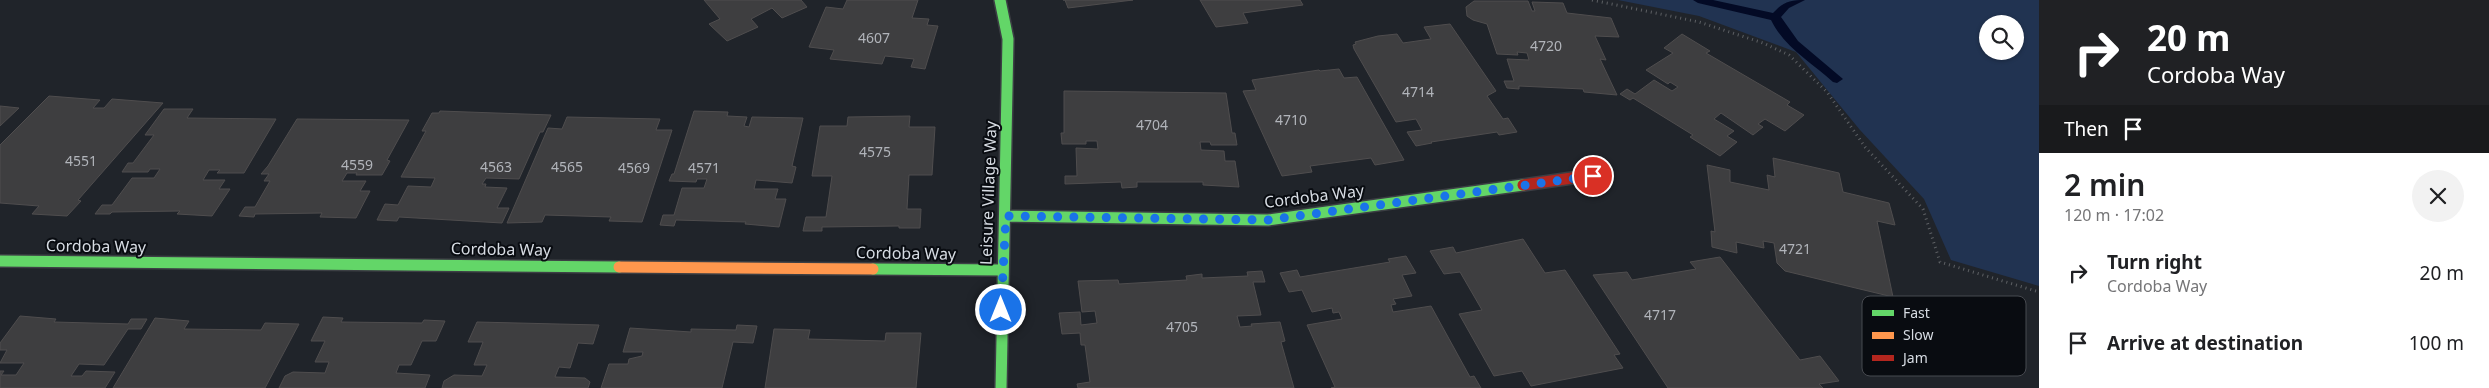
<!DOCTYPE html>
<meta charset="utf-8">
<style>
body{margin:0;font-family:"Noto Sans",sans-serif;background:#f2f2f2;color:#202124;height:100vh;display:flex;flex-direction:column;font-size:19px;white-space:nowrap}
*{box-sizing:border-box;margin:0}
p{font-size:16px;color:#757577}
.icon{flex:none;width:28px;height:28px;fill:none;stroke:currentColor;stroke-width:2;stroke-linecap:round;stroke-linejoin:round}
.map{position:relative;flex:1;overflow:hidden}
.sheet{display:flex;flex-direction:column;background:#fff;width:450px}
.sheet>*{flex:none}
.guide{background:#202124;color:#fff;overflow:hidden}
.fabs{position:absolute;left:1979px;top:15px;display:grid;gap:10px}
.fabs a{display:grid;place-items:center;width:45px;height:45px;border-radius:50%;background:#fff;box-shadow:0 1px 4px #0004;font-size:25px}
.pin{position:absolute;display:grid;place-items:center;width:42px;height:42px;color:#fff;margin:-21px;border:2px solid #fff;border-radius:50%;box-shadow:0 1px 5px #0007}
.me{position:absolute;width:55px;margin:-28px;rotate:0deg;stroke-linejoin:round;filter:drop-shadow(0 0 4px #0008)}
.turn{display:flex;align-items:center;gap:18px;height:105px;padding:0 25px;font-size:22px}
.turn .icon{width:65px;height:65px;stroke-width:2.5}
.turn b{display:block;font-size:35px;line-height:42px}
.then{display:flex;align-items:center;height:48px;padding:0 25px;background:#0003;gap:10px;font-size:19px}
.round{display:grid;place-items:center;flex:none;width:52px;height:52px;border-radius:26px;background:#f2f2f2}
.head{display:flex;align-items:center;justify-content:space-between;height:85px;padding:0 25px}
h1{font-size:30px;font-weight:600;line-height:38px}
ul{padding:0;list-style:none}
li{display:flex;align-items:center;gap:15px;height:70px;padding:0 25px}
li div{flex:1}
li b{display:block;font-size:19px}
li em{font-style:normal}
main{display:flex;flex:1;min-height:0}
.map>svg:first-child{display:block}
.green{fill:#213351;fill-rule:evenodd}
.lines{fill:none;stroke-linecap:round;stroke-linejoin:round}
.stream{fill:#030a25;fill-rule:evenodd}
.building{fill:#3e3e40;stroke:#4f4d4e}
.fast-casing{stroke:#3c3f44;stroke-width:14}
.slow-casing{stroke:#3c3f44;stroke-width:14}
.jam-casing{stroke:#3c3f44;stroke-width:14}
.path{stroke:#5d6064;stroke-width:3;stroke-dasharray:1 4;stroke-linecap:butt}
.fast{stroke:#63d668;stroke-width:11}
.slow{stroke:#ff974d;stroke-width:11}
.jam{stroke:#b3261e;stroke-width:11}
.route{stroke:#1a73e8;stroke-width:9;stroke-dasharray:0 16.2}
.labels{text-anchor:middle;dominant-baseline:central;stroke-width:4;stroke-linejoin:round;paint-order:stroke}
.number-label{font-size:14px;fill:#b1b4ba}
.street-label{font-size:16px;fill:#d7dce3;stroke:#090c11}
.key{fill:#090c11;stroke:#474a50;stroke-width:1}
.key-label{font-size:14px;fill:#d7dce3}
</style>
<main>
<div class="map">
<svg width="2039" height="388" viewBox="0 0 2039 388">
<rect width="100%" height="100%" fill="#20242a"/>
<path class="green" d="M1618 0H2039V286L1951 260 1924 199 1860 130 1796 52 1699 16ZM1988 24H2015V51H1988Z"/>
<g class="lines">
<path class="stream" d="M1693 0H1713L1773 13C1783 2 1790 0 1805 0L1789 8 1781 17 1798 41 1843 79 1837 83 1833 82C1811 62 1784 47 1771 20L1698 3Z"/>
</g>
<path class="building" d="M704 0H801L807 7 782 18 772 8 751 19 758 27 727 41 709 24 720 19Z
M847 0H918L912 18 929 19 927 25 938 26 925 69 911 67 914 59 885 56 882 64 830 59 834 50 809 47 826 7 843 9Z
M1063 0H1133L1068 8 1065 0Z
M1200 0H1300L1303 5 1243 13 1248 23 1216 27Z
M1474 1H1528L1532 11H1535L1532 2 1563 3 1567 13 1611 18 1619 37 1595 36 1606 60 1600 59 1617 95 1584 92 1583 89 1519 86V89L1507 88 1504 81H1514L1507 59 1529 60 1527 53 1517 52 1518 55 1497 54 1487 24 1473 20 1467 16 1466 7Z
M1450 24 1496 91 1487 96 1503 119 1508 118 1517 132 1499 135 1497 132 1431 142 1432 143 1416 146 1407 132 1422 130 1416 119 1396 122 1354 49 1353 45 1356 44 1355 42 1378 36 1397 34 1403 43 1431 39 1424 27Z
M1682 34 1710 51 1706 53 1790 102 1787 105 1804 115 1785 131 1765 119 1758 124 1763 127 1753 135 1721 113 1714 119 1734 131 1727 136 1737 142 1720 156 1690 137 1693 135 1633 98 1630 100 1620 94 1627 89 1635 94 1654 80 1672 91 1678 87 1670 82 1668 84 1646 70 1673 53 1664 48Z
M1339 69 1344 78 1357 77 1404 160 1375 165 1371 158 1310 166 1312 172 1282 176 1243 91 1256 90 1252 80 1319 70 1320 71Z
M1064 91 1226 93 1232 133H1235L1237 145H1211L1210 142H1200L1201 150 1224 151 1225 161H1235L1239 187 1203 185V182H1137V187L1122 188 1121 182 1065 184V176H1077L1076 148 1098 149 1097 141H1086V144H1062L1061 133H1064Z
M49 96 100 100 93 108H104L112 99 163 103 78 200 81 201 67 216 32 214 39 206 0 203V145Z
M0 106 19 108 0 126Z
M164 109H193L187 118 276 119 244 173H217L220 170H209L203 180H225L219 189H230L212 216 177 214 180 211 112 212 110 214H95L102 205H112L132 178H154L160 169H150L148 172H122L128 163H133L154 135H145Z
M440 111 551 115 543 132H540L519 179 486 178 482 184H486L485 187 507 188 497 208H509L502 223 399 217 397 221 377 220 385 204 398 205 408 186 431 187 435 178 401 177 426 131H422L432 113H439Z
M694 111 728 112 727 116 747 117 744 126 749 127 752 117 803 118 792 166 796 167 792 183 756 180 754 189H778L775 199H786L779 227 745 224 746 222 676 220 674 226 660 225 663 215H674L682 188H704L707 179H697L696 182 669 181 672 174H674Z
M910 116 909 127H935L932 175H909L907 209H921L920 228H899V226L822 227V231H803L806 217H826L832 176H812L820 126H847L848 117Z
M567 117 660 119 656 130H672L642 222 609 221 611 217 545 215 542 222 507 223 548 128 562 129Z
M297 119 409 120 387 160 390 161 382 175H356L357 173H347L342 181H366L360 191H370L356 218 320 217 322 213 255 214 254 217 239 216 245 207H255L270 181H264L269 174H261L268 166Z
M1773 158 1839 173 1843 192 1889 203 1895 225 1877 221 1893 297 1785 271 1777 263 1774 243 1763 241 1764 248 1736 242 1737 253 1712 247 1711 231 1715 232 1707 165 1730 170V182L1769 190 1767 175 1775 177Z
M1523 239 1545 273 1565 270 1620 354 1614 355 1623 368 1531 386 1522 371 1494 376 1459 314 1482 310 1460 272 1444 274 1430 251 1453 247 1456 253Z
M1406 256 1416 273 1402 275 1412 296 1393 299 1396 304 1391 305 1393 312 1431 306 1470 377 1474 376 1481 388H1331L1335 387 1307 325 1342 319 1339 312 1333 313 1332 308 1312 312 1302 290 1289 292 1280 273 1297 270 1300 277 1390 262 1388 259Z
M1720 257 1800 360 1820 356 1839 381 1819 384 1823 388H1668L1593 275 1627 272 1632 280 1696 269 1690 262Z
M1262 271 1265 282H1253L1261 315 1237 316 1240 327 1252 326 1251 324 1280 322 1285 341 1281 342 1294 388H1078L1077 384 1090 382 1085 345H1081L1080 333 1062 334 1059 313 1080 312 1081 325 1097 323 1095 311 1082 312 1078 281 1118 280 1119 284 1187 280 1186 276 1202 274V278L1248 276 1247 272Z
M20 316 56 319 54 322 128 324 131 319H147L141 329H128L104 365 79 364 71 376H82L86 371 115 372 105 388H0V371H4L1 375H16L24 363H0L7 350H0V343Z
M323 317 343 318 341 322 422 323 424 320 445 321 436 341H422L411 365H399L396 373 430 375 425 388H279L285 376 293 372 325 373 329 362H315L325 341H311Z
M155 318 189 321 184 329 261 330 265 323 299 324 265 388H113Z
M477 322 599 325 593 344 578 343 570 368 559 367 555 377 585 378 590 382 588 388H442L444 381 454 375 482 376 487 365H474L483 342H468Z
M737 325 757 326 753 343 733 342 722 388H601L609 364H628L629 359 642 356 643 352H623L630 328 691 332V329L736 330Z
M774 329 810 330 808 339 885 341 886 333H921L916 388H765Z"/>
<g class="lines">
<defs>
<path id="fast" d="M1000 0 1008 39 1001 388
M1006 216 1268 220 1523 185
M0 261 619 267
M873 269 1002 270"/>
<path id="slow" d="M619 267 873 269"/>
<path id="jam" d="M1523 185 1593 175"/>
</defs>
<use href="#fast" class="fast-casing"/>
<use href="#slow" class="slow-casing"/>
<use href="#jam" class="jam-casing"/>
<path class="path" d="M1592 0 1699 22 1763 43 1789 55 1827 92 1865 147 1923 209 1940 262 2039 292"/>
<use href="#fast" class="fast"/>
<use href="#slow" class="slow"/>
<use href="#jam" class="jam"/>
</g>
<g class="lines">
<path class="route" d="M1001 310 1006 216 1268 220 1593 176"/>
</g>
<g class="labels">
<g class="number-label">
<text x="874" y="37">4607</text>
<text x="1546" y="45">4720</text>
<text x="1418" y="91">4714</text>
<text x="1291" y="119">4710</text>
<text x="1152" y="124">4704</text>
<text x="875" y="151">4575</text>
<text x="81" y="160">4551</text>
<text x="357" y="164">4559</text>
<text x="496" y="166">4563</text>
<text x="567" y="166">4565</text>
<text x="634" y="167">4569</text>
<text x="704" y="167">4571</text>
<text x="1795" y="248">4721</text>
<text x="1660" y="314">4717</text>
<text x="1182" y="326">4705</text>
</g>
<g class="street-label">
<text transform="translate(988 193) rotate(-88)">Leisure Village Way</text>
<text transform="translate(1314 196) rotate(-7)">Cordoba Way</text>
<text transform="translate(96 246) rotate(1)">Cordoba Way</text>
<text transform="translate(501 249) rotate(1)">Cordoba Way</text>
<text transform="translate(906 253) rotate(1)">Cordoba Way</text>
</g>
</g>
<rect x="1862" y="296" width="164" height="80" rx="8" class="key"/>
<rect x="1872" y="310" width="22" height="6" fill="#63d668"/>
<rect x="1872" y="332" width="22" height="7" fill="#ff974d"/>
<rect x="1872" y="355" width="22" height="6" fill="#b3261e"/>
<g class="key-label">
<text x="1903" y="318">Fast</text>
<text x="1903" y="340">Slow</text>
<text x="1903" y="363">Jam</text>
</g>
</svg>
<div class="fabs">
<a><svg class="icon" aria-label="search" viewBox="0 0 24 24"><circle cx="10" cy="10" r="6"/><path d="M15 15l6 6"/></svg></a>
</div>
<div class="pin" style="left:1593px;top:176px;background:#d93025"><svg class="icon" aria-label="arrive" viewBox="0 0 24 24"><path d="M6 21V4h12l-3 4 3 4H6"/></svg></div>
<svg class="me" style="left:1001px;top:310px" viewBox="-20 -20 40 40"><circle r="17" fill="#1a73e8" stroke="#fff" stroke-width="3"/><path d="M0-11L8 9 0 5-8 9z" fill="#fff"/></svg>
</div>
<section class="sheet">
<div class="guide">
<div class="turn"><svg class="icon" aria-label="right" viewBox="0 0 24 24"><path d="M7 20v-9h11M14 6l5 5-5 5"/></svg><div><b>20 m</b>Cordoba Way</div></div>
<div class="then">Then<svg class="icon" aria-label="arrive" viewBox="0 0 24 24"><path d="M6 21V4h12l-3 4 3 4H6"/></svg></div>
</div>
<div class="head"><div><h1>2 min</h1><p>120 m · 17:02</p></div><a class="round"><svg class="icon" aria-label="close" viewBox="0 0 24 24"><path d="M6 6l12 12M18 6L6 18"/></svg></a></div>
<ul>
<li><svg class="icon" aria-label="right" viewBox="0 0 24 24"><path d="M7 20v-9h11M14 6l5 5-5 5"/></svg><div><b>Turn right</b><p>Cordoba Way</p></div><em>20 m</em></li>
<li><svg class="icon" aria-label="arrive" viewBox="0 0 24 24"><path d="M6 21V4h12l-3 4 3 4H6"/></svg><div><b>Arrive at destination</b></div><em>100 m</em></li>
</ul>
</section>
</main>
